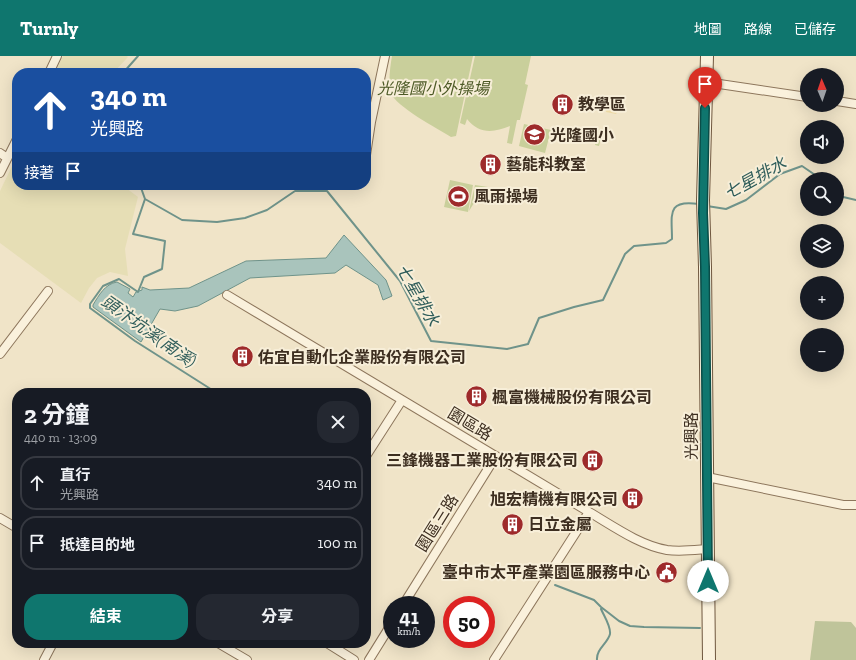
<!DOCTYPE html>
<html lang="zh-TW">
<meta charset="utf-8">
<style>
body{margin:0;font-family:"Zilla Slab","Noto Sans TC",serif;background:#242831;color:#f1f3f6;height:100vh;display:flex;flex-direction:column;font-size:15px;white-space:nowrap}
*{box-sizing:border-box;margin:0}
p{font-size:13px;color:#9ea1a6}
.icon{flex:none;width:22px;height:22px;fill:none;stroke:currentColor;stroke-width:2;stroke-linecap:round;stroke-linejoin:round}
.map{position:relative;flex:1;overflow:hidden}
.details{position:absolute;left:12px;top:332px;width:359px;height:260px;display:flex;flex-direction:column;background:#171b24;border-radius:16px;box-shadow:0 4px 16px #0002}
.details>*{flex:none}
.hud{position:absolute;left:12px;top:12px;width:359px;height:122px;border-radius:16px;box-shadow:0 4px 16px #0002;background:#1a4fa0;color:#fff;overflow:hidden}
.needle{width:26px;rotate:358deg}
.fabs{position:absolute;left:800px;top:12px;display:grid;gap:8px}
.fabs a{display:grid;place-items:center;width:44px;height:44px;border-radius:50%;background:#171b24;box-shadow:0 4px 16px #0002;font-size:20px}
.speed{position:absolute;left:383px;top:540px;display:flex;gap:8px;font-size:20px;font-weight:700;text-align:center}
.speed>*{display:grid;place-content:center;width:52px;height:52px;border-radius:50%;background:#171b24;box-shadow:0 4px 16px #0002;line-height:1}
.speed small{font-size:10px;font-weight:400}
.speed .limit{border:6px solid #d22;background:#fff;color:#111}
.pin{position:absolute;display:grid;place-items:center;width:34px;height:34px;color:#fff;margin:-41px -17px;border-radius:50% 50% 50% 0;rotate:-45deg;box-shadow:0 0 4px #0007}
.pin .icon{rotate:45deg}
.me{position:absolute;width:44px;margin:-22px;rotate:0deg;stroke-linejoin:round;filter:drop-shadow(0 0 3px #0008)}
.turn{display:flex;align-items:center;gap:14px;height:84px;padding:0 12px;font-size:18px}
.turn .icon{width:52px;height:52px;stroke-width:2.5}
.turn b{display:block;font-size:28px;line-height:34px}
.then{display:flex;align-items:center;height:38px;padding:0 12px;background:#0003;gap:8px;font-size:15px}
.round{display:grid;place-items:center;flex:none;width:42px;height:42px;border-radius:16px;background:#242831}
.overview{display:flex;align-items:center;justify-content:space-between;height:68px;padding:0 12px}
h1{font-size:24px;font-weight:700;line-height:30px}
.button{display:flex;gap:8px;margin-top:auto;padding:8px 12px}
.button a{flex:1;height:46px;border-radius:16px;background:#0f766e;color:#fff;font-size:16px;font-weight:700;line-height:46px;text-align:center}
.button a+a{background:#242831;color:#f1f3f6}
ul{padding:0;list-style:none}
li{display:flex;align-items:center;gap:12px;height:54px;margin:0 8px 6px;padding:0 4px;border:2px solid #363941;border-radius:16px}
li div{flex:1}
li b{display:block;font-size:15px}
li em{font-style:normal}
header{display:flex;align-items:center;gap:24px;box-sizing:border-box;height:56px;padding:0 20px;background:#0f766e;color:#fff}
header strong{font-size:19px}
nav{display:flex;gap:22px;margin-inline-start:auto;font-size:14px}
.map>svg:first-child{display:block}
.farmland{fill:#e6deb5}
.green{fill:#c9cf9b}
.sand{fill:#ecd9a5}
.cemetery{fill:#bfc49a}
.water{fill:#a9c4bc;stroke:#6f938a}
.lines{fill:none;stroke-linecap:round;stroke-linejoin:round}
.stream{stroke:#6f938a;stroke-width:2}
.street-casing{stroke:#8d765c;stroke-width:10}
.secondary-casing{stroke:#6f573f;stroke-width:14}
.street{stroke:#faf1dc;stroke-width:8}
.secondary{stroke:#faf1dc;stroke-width:12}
.route-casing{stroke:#0a4d48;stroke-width:10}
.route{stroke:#0f766e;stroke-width:7}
.labels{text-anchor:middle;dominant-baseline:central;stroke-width:4;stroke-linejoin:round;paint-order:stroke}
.park-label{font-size:16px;font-style:italic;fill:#4d5a26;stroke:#f7eed8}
.poi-label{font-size:16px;font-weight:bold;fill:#3d2e20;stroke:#f7eed8;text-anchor:start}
.street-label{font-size:16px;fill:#3d2e20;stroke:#f7eed8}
.water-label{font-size:17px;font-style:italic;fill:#2f5d5a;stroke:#f7eed8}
</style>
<header>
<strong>Turnly</strong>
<nav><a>地圖</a><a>路線</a><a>已儲存</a></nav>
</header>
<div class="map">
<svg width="856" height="604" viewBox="0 0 856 604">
<rect width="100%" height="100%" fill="#f0e4c8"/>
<path class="farmland" d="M63 0H127L128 1 113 17H55Z
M17 100V129H122L138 141 125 193 128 220 110 216 97 222 89 232 81 247 0 187V135Z"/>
<path class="green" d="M392 0H473L456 80 451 81C438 73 395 50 391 37 388 26 390 12 392 0Z
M475 0H531L525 28 528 29 520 64H517L512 88 507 87 510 70C493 77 479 78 467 63L465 69 460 67Z
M524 68 551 74 545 97 519 90Z
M598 73 603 74 599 90 595 89Z
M450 124 473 129 468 156 444 151Z
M475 129 488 131V134L474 147 469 155Z"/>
<path class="sand" d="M610 47C616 48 620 53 616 58L606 56 607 50Z"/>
<path class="cemetery" d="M815 565 851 566 856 572V604H810Z"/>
<path class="water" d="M344 179 386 224 392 240 383 244 378 229 346 209 335 217 250 222 198 250 175 255 160 253 141 286 93 251V249C99 239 105 228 117 226L130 233 128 237 133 241 136 236 142 234V231L150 234 189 232 246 205 326 202Z"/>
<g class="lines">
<path class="stream" d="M123 17 138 0
M140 129 145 143 182 164 217 166 245 162 267 154 295 135H327L400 225 431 285 507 293 528 288 539 262 574 251 603 244 625 198 634 190 666 187 672 183C672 159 666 143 699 148
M837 138 839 140 856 144
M145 143 133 178 165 185 162 213 144 221 138 236 119 223 103 230 90 248V252L135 285 217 337
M707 150 726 153 746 144 780 118 802 110 821 123
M555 529 594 544 601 551 619 565 630 570 644 571 700 572
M597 604C596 593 608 587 610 578 611 570 604 560 601 553"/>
<defs>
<path id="street" d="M49 17 57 0
M706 26 807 41
M837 45 856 48
M0 97 7 102
M366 99 371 66 385 0
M0 117 17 83
M227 239 589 456C613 470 639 489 667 494 680 496 695 494 708 493
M0 298 48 235
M366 400 402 344
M707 421 843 449H856
M0 462 17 472
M403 549 496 400
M218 587 247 604
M327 587 354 604
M44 604 53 587
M369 604 392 567
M494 604 589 456"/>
<path id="secondary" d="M707 0 703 144 705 211 709 604"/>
</defs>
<use href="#street" class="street-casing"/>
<use href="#secondary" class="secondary-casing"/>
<use href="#street" class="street"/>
<use href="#secondary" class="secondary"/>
</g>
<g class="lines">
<defs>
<path id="route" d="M705 52 703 157 705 211 708 525"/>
</defs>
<use href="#route" class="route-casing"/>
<use href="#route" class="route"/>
</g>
<defs>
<symbol id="building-disc" viewBox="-11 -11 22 22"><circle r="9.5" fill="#9e2a2b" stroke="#f7eed8"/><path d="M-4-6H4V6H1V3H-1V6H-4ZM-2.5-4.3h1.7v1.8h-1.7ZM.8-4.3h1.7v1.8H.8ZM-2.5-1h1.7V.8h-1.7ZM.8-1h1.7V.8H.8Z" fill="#fff"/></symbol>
<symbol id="school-disc" viewBox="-11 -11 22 22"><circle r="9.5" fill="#9e2a2b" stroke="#f7eed8"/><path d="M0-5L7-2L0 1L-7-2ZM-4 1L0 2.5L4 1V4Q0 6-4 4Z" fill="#fff"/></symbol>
<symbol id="stadium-disc" viewBox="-11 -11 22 22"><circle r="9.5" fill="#9e2a2b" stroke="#f7eed8"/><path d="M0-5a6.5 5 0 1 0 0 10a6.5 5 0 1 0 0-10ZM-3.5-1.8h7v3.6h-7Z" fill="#fff"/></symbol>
<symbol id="civic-disc" viewBox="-11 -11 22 22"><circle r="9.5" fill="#9e2a2b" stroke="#f7eed8"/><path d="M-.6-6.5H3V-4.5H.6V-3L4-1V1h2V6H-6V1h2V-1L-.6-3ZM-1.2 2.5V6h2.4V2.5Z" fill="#fff"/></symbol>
</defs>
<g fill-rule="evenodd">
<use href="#building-disc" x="550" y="36" width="25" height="25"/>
<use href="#school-disc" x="522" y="66" width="25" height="25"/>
<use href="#building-disc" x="478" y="96" width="25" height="25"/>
<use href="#stadium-disc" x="446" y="128" width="25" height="25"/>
<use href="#building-disc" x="230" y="288" width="25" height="25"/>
<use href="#building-disc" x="464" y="328" width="25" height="25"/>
<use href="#building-disc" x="580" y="392" width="25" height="25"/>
<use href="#building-disc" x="620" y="430" width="25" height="25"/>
<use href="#building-disc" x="500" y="456" width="25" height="25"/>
<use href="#civic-disc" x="654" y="504" width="25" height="25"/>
</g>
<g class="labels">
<g class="park-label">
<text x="433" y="32">光隆國小外操場</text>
</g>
<g class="poi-label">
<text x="578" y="48">教學區</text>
<text x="550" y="79">光隆國小</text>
<text x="506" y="108">藝能科教室</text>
<text x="474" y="140">風雨操場</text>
<text x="258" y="301">佑宜自動化企業股份有限公司</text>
<text x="492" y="341">楓富機械股份有限公司</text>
<text x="578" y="404" text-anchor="end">三鋒機器工業股份有限公司</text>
<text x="618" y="443" text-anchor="end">旭宏精機有限公司</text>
<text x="528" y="468">日立金屬</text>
<text x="650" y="516" text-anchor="end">臺中市太平產業園區服務中心</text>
</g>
<g class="street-label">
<text transform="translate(470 368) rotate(31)">園區路</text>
<text transform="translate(691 380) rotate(-90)">光興路</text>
<text transform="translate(437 467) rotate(-58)">園區三路</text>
</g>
<g class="water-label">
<text transform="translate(755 122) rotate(-29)">七星排水</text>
<text transform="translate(418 239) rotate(60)">七星排水</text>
<text transform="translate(149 275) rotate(35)">頭汴坑溪(南溪)</text>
</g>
</g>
</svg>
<div class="fabs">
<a><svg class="needle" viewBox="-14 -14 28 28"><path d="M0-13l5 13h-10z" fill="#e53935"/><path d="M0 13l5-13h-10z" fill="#9ea1a6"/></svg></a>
<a><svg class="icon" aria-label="sound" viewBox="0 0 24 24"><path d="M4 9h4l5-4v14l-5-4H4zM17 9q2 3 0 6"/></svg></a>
<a><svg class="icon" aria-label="search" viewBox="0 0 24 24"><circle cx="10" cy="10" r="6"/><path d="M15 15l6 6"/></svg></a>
<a><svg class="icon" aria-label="layers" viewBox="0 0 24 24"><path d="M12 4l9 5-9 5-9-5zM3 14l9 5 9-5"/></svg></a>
<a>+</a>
<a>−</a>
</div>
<div class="speed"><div>41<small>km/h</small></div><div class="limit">50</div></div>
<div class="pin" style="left:705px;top:52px;background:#d93025"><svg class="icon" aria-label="arrive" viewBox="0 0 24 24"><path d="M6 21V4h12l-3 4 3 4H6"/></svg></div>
<svg class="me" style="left:708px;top:525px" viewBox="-20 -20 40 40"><circle r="19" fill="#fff"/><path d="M0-13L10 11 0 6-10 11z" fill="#0f766e"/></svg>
<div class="hud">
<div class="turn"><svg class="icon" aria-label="ahead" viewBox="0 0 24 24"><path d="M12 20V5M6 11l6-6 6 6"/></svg><div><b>340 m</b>光興路</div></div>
<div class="then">接著<svg class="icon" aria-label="arrive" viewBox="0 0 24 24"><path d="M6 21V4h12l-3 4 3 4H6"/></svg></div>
</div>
<section class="details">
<div class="overview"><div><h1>2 分鐘</h1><p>440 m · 13:09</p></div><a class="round"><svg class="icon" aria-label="close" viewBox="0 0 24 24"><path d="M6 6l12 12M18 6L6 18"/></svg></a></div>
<ul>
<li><svg class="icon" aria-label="ahead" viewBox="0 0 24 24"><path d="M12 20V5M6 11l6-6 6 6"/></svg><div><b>直行</b><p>光興路</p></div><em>340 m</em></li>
<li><svg class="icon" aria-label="arrive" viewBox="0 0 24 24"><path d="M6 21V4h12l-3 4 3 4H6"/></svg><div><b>抵達目的地</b></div><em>100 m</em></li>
</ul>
<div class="button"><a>結束</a><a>分享</a></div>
</section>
</div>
